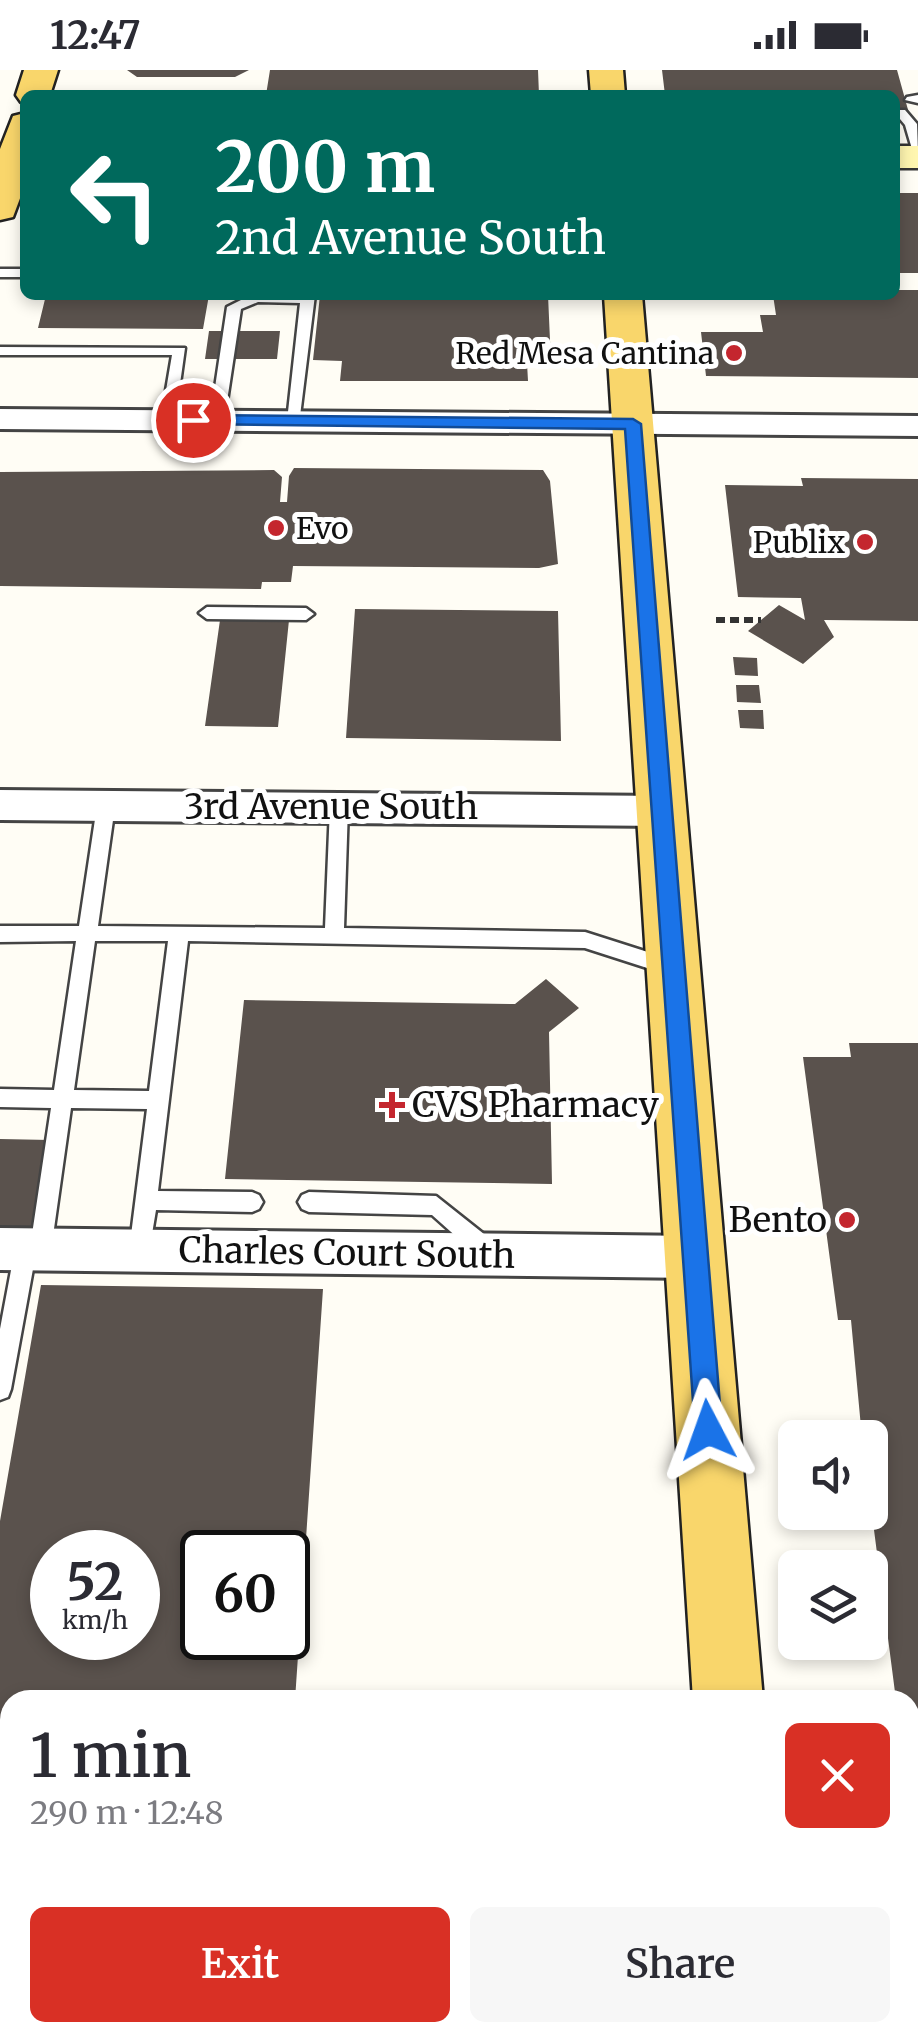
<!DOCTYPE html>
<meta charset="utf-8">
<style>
body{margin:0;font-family:Merriweather,serif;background:#f7f7f7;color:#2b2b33;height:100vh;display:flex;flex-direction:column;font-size:38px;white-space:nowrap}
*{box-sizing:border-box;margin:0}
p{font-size:32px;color:#7c7c81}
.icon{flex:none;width:55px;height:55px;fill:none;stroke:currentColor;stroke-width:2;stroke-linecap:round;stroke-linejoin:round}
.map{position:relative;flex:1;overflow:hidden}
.sheet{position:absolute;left:0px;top:1620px;width:920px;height:352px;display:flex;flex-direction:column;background:#fff;border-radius:30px 30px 0 0;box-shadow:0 5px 15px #0003}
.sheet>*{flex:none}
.guide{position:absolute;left:20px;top:20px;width:880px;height:210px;border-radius:15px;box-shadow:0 5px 15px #0003;background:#00695c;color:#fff;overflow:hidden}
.buttons{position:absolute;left:778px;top:1350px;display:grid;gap:20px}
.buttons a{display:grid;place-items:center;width:110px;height:110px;border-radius:15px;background:#fff;box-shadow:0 5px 15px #0003;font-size:50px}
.speed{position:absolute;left:30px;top:1460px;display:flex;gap:20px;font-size:50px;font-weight:700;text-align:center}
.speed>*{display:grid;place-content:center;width:130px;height:130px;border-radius:50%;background:#fff;box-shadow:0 5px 15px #0003;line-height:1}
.speed small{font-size:25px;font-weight:400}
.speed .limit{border:5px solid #111;border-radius:15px;background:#fff;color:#111}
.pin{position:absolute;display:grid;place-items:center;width:85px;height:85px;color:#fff;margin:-42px;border:5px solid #fff;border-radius:50%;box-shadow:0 2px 10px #0007}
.me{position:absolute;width:110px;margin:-55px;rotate:356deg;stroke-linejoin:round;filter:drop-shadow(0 0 8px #0008)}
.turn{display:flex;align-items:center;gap:35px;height:210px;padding:0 30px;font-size:45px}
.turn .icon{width:130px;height:130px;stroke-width:2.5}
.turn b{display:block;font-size:70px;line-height:85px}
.round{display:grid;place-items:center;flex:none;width:105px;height:105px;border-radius:15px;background:#f7f7f7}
.head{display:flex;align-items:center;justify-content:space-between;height:170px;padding:0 30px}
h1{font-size:60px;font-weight:600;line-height:75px}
.action{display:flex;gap:20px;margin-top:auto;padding:20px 30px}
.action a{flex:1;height:115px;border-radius:15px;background:#d93025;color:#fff;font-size:40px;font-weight:600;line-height:115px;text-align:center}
.action a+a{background:#f7f7f7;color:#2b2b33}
.status{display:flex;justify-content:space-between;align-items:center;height:70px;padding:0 50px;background:#fff;direction:ltr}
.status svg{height:28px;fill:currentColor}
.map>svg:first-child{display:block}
.building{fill:#5a524d;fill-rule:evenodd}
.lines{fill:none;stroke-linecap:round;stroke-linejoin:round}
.lane-casing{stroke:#444;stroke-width:5}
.street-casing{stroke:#444;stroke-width:6}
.secondary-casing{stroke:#333;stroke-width:5}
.primary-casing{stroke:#222;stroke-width:5}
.path{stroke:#333;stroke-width:6;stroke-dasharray:9 5;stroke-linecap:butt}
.lane{fill:#fff;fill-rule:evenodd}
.street{fill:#fff;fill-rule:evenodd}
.secondary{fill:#fff6b0;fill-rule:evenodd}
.primary{fill:#f9d66b;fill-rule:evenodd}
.route{fill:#1a73e8;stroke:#114b97;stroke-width:2.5}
.poi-dot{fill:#c4262e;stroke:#fff;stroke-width:4}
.labels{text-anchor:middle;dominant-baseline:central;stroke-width:10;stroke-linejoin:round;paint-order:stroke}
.far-poi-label{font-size:30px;fill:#111;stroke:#fff;text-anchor:end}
.street-label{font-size:35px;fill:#111;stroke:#fff}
.poi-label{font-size:35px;fill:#111;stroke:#fff;text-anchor:start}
</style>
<div class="status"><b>12:47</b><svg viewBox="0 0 49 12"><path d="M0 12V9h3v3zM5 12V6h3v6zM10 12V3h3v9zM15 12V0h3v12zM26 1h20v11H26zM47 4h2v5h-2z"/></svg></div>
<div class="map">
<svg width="918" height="1971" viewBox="0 0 918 1971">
<rect width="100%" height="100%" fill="#fffdf5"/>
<path class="building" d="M127 0H249L235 7H137Z
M270 0H538L539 25H266Z
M662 0H897L910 47H895V25H665Z
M895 123H918V203H895Z
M895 220H918V308L706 306 701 262H763L760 245H776L773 225H895Z
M46 225H209L203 259 38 258Z
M320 225H548L551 293H527L528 311H340L342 291 313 290Z
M209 261H280L277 289H205Z
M294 398 543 400 550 411 558 494 539 498 293 496 291 512H262L261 519 0 516V402L274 400 282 407 280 432H287L289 406Z
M801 408 918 409V551L824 550 834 567 803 594 748 561 779 535 805 550 801 528 738 527 725 415 803 416Z
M355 539 558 541 561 671 346 668Z
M220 550H289L278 657 205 656Z
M733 587 757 588 758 606 735 605Z
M736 615H759L761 633 737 632Z
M738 640H763L764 659 740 658Z
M546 909 579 938 549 962 552 1114 225 1109 244 930 515 934Z
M849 973H918V1686L910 1685V1630H896L870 1429V1368H862L851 1250H838L803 987H851Z
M0 1069 50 1070 33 1165H0Z
M41 1215 323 1219 295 1630H10V1682H0V1451ZM52 1482H138V1568H52ZM202 1482H288V1568H202Z"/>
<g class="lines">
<defs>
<path id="lane" d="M918 25V33L905 30 907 27Z
M897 40H905L917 54 918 83 912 79 905 55 895 43Z
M0 199H25V207H0Z
M251 225H315L299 354H289L287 351 300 233 258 232 241 239 224 351 217 356 210 351 227 237Z
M0 277 185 278 175 350 168 355 161 350 172 285H0Z
M207 537 306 538 314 544 306 550 207 549 199 543Z
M106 729 115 736 98 856 325 858 330 737 339 730 348 737 344 858 585 862 679 892 682 898 679 904 672 906 585 878 188 871 158 1121 252 1122 259 1125 263 1132 259 1139 252 1142 156 1140 148 1188 140 1191 132 1188 129 1181 147 1039 71 1038 51 1180 48 1187 35 1188 11 1319 8 1327 0 1330V1259L15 1179 18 1172 31 1171 51 1038 0 1037V1019L54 1020 76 871 0 872V856H79L97 736ZM95 871H168L149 1021 74 1020Z
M309 1122 436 1126 494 1172 497 1179 494 1186 486 1189 478 1186 432 1145 309 1142 302 1139 298 1132 302 1125Z"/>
<path id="street" d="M0 339 918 346V366L0 359Z
M0 720 662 726 676 731 681 741 676 751 662 756 0 750Z
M0 1158 695 1166 711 1172 718 1187 711 1202 695 1208 0 1200Z"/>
<path id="secondary" d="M895 76H918V98H895Z
M0 1824H10V1898H0Z
M910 1836H918V1910H910Z"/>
<path id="primary" d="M24 0H58L50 25H25V33L21 32 16 25Z
M589 0H623L625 25H591Z
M25 43V115L13 147 0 150V79L13 46Z
M604 225H642L763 1630H693Z
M715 1962H791L792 1971H716Z"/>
</defs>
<use href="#lane" class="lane-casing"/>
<use href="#street" class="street-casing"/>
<use href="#secondary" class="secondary-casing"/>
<use href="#primary" class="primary-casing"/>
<path class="path" d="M716 550H761"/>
<use href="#lane" class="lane"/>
<use href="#street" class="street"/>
<use href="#secondary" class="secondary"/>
<use href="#primary" class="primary"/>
</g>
<path class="route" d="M193 345 633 349 641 354 722 1360 718 1369 708 1373 699 1369 695 1360 625 359 187 354 184 350Z"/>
<g class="poi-dot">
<circle cx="734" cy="283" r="10"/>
<circle cx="276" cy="458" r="10"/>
<circle cx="865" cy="472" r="10"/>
<path d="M387 1020h10v10h10v10h-10v10h-10v-10h-10v-10h10z"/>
<circle cx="847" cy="1150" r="10"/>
</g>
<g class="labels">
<g class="far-poi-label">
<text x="714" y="283">Red Mesa Cantina</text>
<text x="296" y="458" text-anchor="start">Evo</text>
<text x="845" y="472">Publix</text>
</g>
<g class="street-label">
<text x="331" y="737">3rd Avenue South</text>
<text transform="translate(347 1183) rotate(1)">Charles Court South</text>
</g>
<g class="poi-label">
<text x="412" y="1035">CVS Pharmacy</text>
<text x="827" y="1150" text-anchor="end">Bento</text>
</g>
</g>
</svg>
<div class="buttons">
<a><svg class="icon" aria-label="sound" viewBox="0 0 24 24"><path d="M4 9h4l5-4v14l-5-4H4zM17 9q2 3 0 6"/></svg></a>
<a><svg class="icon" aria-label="layers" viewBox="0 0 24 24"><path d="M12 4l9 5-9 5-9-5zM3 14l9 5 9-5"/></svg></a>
</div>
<div class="speed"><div>52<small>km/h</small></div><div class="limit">60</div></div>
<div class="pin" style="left:193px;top:350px;background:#d93025"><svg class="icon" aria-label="arrive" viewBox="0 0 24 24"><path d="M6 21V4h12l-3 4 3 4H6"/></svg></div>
<svg class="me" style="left:708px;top:1360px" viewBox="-20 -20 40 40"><path d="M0-17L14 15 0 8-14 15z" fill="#1a73e8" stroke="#fff" stroke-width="4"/></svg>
<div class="guide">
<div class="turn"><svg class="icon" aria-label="left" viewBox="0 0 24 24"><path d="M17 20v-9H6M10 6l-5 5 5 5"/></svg><div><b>200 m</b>2nd Avenue South</div></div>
</div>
<section class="sheet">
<div class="head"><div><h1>1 min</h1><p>290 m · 12:48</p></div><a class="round" style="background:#d93025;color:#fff"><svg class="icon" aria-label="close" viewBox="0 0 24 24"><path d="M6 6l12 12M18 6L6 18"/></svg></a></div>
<div class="action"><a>Exit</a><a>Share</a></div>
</section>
</div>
